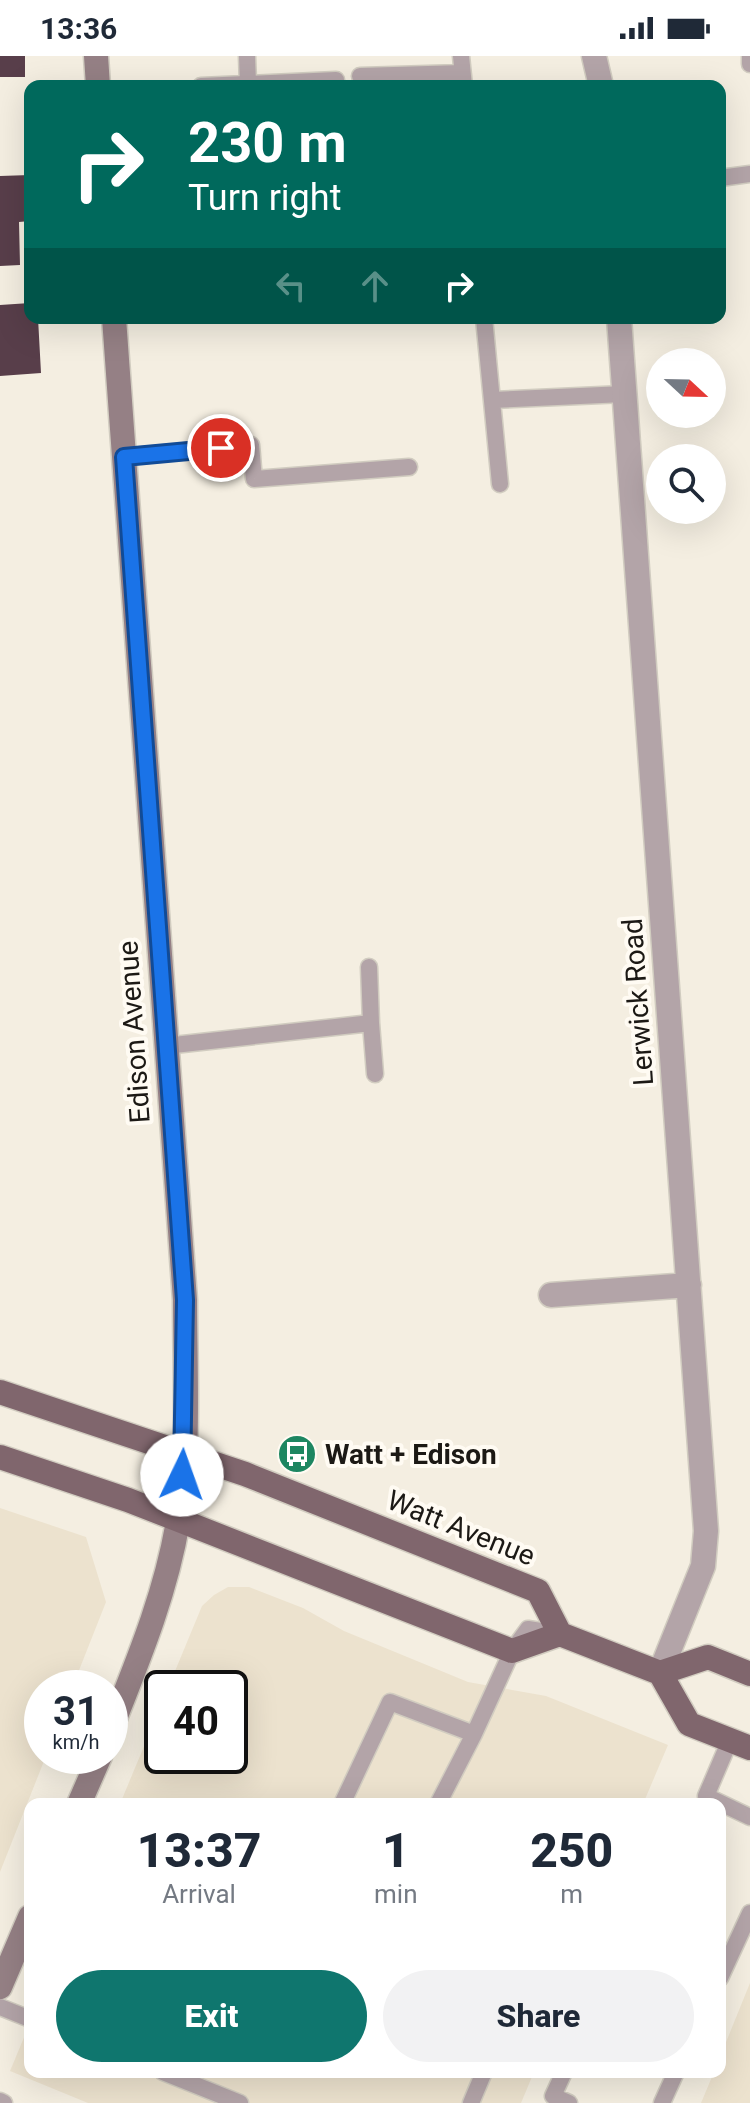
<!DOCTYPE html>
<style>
body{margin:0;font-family:Roboto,sans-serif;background:#f2f2f3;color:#1f2937;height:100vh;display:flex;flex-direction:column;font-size:30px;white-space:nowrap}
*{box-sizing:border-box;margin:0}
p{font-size:26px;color:#747a83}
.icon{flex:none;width:44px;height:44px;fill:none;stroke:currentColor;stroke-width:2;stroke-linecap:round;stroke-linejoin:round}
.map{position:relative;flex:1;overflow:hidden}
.sheet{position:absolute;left:24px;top:1742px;width:702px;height:280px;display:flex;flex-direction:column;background:#fff;border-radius:16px;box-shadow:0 8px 32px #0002}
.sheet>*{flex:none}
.top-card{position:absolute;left:24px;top:24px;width:702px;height:244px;border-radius:16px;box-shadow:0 8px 32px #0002;background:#00695c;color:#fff;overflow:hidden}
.needle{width:52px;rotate:112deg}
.controls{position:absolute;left:646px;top:292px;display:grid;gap:16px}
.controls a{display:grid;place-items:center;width:80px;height:80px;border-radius:50%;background:#fff;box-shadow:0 8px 32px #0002;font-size:40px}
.speed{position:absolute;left:24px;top:1614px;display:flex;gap:16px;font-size:40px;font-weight:700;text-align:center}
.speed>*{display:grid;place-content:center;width:104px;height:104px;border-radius:50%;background:#fff;box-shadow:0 8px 32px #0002;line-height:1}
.speed small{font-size:20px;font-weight:400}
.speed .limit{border:4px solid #111;border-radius:12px;background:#fff;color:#111}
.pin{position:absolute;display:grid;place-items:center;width:68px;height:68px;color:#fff;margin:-34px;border:4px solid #fff;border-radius:50%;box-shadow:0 2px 8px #0007}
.me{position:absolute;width:88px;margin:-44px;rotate:3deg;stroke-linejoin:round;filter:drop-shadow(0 0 6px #0008)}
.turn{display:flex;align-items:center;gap:28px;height:168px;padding:0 32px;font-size:36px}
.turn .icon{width:104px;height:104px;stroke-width:2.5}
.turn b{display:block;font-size:56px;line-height:68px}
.lanes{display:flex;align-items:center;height:76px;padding:0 32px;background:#0003;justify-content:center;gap:40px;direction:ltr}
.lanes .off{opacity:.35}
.eta{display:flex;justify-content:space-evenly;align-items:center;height:136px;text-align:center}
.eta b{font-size:48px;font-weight:800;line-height:56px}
.primary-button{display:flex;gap:16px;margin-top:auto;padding:16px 32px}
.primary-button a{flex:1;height:92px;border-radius:48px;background:#0f766e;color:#fff;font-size:32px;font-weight:800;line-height:92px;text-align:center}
.primary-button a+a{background:#f2f2f3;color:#1f2937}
.status{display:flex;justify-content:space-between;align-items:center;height:56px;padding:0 40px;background:#fff;direction:ltr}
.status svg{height:22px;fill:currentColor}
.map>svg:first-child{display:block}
.built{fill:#ece2ce}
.building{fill:#583e4a}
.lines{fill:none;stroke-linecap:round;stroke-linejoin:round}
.lane-casing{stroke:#d1ccc0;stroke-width:19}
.street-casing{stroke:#d1ccc0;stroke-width:27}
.secondary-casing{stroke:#d1ccc0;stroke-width:27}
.primary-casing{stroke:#d1ccc0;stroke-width:27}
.lane{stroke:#b3a4a8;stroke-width:16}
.street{stroke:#b3a4a8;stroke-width:24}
.secondary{stroke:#958085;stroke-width:24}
.primary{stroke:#80666d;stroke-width:24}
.route-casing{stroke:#114b97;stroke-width:20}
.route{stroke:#1a73e8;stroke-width:14}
.labels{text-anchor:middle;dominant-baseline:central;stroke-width:8;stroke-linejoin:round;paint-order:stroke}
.street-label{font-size:28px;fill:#1c1915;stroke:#fffbf3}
.poi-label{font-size:28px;font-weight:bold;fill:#1c1915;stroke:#fffbf3;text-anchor:start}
</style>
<div class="status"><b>13:36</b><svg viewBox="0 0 49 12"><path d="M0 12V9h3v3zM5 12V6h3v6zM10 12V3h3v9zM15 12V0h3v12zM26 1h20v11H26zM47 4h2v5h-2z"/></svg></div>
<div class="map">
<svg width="750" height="2047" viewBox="0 0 750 2047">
<rect width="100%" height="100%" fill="#f4eee1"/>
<path class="built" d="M0 1452 86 1481 106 1546 72 1632H42V1700H46L0 1816Z
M228 1531H249L303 1552 344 1575 468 1626 546 1640 668 1689 643 1748H120L162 1647V1700H230V1632H168L202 1550 214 1539Z
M750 1927V2047H701L714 2016H720V2001Z
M30 1967V2016H534L521 2047H88L10 2015Z"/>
<path class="building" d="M0 0H25V21H0Z
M30 119V165L19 166 20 209 0 210V120Z
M30 247V262H38L41 317 0 320V249Z"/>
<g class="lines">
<defs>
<path id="lane" d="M247 0 248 28
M461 0 464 30
M750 0V8
M360 20 462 17
M201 30 336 24
M720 122 750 118
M484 262 500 428
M492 344 624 338
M124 401 251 389 254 423 409 411
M369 911 371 967
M165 990 371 967 375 1018
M730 1684 706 1740 750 1761
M342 1748 390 1646 474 1678
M438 1748 474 1678 512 1595 528 1573 553 1577
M720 1922 750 1857
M0 1951 30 1963
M163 2016 240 2047
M564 2016 553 2040 569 2047
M0 2045 4 2047
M471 2047 484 2016
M662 2047 676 2016"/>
<path id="street" d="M594 0 601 30
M619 262 706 1475 703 1510 660 1617
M551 1239 689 1229"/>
<path id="secondary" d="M96 0 98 30
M110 1675C137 1607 166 1538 178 1465 190 1393 185 1317 185 1244L114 262
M79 1748 100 1700
M0 1931 30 1861"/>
<path id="primary" d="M0 1336 245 1418 538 1535 560 1578
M0 1401 128 1444 512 1595 560 1578 660 1617 689 1668 750 1692
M660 1617 708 1601 750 1618"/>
</defs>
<use href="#lane" class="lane-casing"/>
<use href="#street" class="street-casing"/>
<use href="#secondary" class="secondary-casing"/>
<use href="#primary" class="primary-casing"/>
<use href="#lane" class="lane"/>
<use href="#street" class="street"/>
<use href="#secondary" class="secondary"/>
<use href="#primary" class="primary"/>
</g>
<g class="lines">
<defs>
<path id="route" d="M182 1419 185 1244 124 401 221 392"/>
</defs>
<use href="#route" class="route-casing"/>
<use href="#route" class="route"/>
</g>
<defs>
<symbol id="bus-disc" viewBox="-11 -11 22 22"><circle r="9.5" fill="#1d8661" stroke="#fffbf3"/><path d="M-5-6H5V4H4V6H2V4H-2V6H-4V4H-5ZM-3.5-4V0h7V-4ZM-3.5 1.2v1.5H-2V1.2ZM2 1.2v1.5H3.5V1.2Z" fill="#fff"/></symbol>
</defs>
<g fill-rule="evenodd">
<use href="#bus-disc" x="275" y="1376" width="44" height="44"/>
</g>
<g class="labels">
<g class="street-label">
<text transform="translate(638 946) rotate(-94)">Lerwick Road</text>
<text transform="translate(134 976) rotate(-94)">Edison Avenue</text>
<text transform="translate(461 1472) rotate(22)">Watt Avenue</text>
</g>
<g class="poi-label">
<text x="325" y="1398">Watt + Edison</text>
</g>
</g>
</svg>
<div class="controls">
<a><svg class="needle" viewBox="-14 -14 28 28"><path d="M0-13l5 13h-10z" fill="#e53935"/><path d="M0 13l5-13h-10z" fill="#747a83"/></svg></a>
<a><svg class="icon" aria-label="search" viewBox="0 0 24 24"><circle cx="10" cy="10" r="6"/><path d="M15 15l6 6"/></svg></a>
</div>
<div class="speed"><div>31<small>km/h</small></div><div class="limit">40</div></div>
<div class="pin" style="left:221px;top:392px;background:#d93025"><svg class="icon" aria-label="arrive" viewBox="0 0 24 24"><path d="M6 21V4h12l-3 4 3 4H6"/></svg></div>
<svg class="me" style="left:182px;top:1419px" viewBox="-20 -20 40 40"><circle r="19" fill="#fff"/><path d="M0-13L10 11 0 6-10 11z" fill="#1a73e8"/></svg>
<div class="top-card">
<div class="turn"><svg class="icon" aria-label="right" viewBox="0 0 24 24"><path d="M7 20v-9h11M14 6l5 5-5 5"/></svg><div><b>230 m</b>Turn right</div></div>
<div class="lanes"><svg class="icon off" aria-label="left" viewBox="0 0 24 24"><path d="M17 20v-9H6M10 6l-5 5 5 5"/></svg><svg class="icon off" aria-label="ahead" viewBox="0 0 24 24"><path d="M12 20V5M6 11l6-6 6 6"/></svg><svg class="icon" aria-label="right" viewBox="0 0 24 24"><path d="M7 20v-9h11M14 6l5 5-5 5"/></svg></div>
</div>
<section class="sheet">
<div class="eta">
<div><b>13:37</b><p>Arrival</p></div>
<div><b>1</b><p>min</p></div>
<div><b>250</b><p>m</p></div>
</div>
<div class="primary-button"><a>Exit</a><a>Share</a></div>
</section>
</div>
